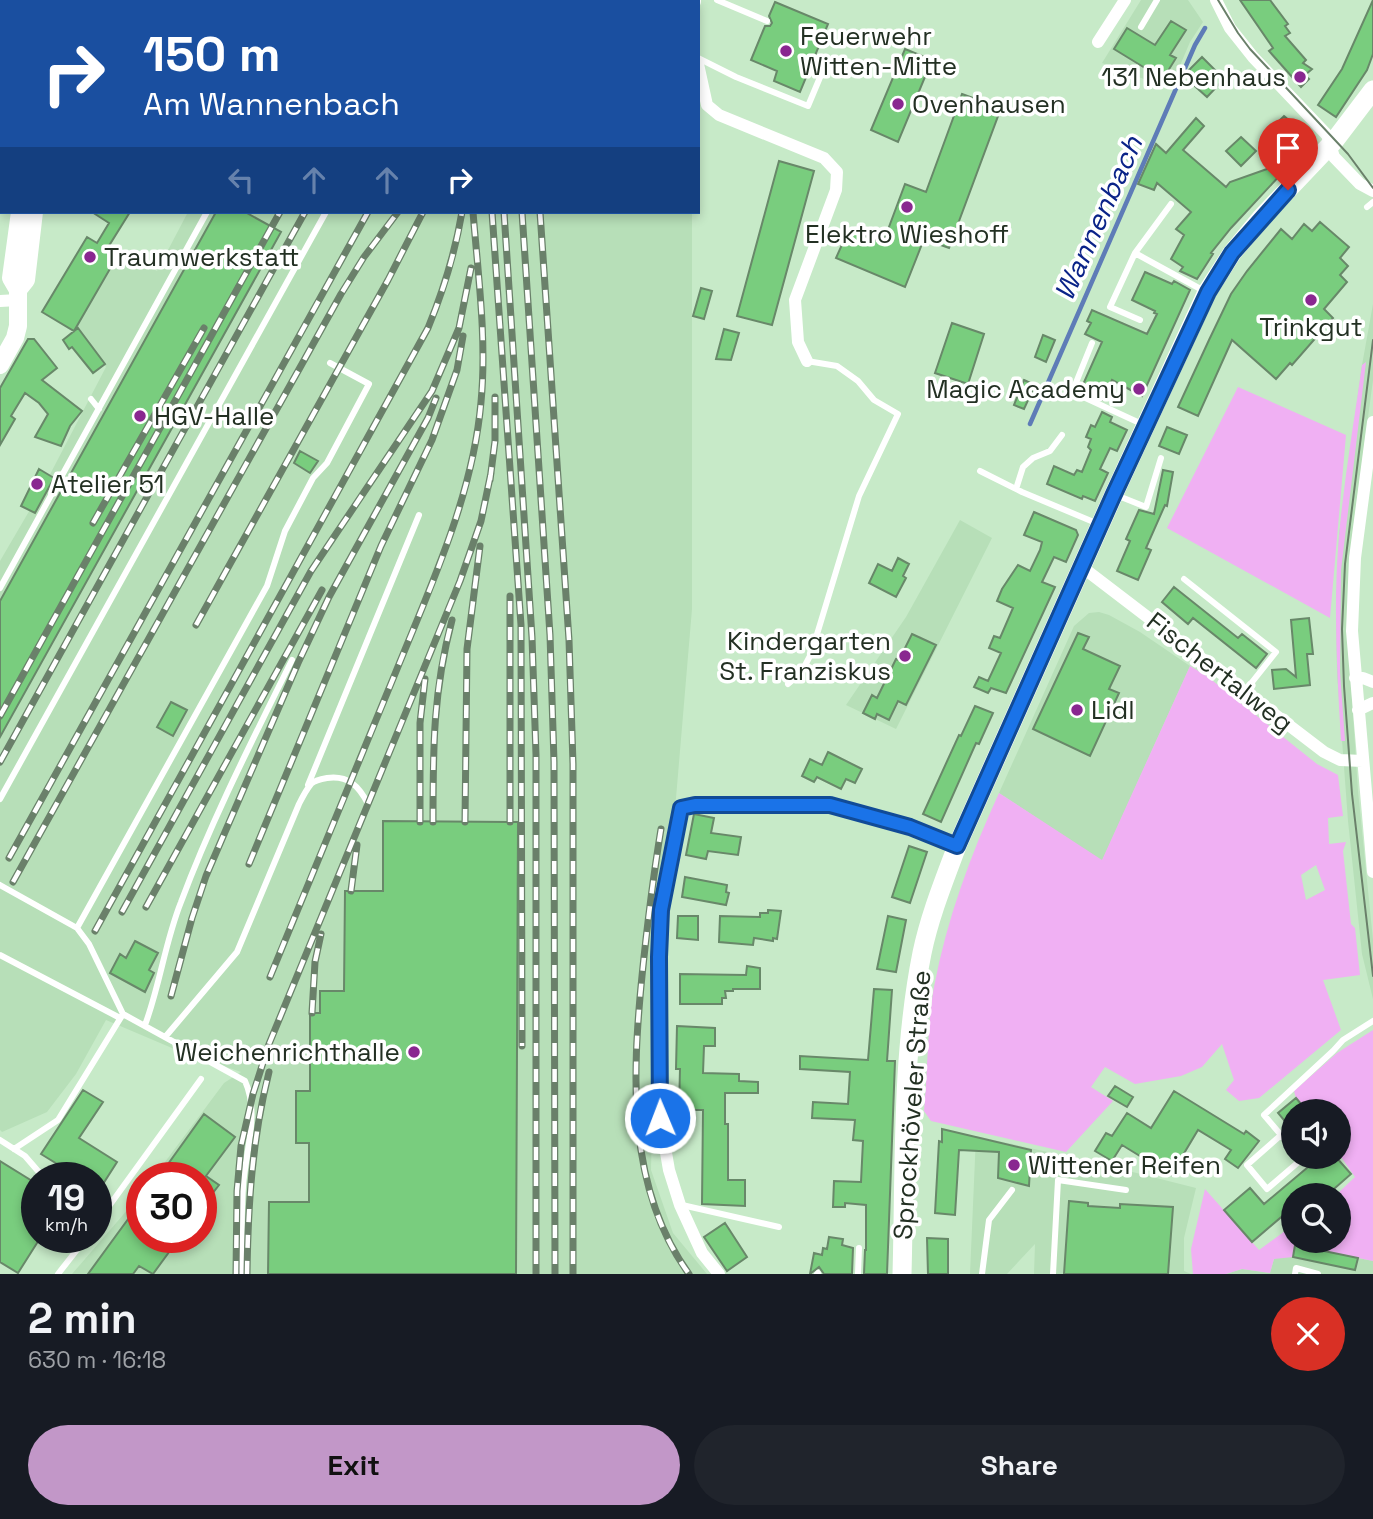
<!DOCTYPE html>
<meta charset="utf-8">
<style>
body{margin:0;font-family:"Space Grotesk",sans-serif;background:#20242c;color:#f1f3f6;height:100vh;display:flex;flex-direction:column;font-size:26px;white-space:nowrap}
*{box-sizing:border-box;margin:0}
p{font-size:23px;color:#9ea1a6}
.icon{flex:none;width:38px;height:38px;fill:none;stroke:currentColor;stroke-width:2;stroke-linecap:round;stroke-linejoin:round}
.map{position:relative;height:1274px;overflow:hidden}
.panel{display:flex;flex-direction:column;background:#171b24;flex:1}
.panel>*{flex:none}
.hud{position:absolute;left:0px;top:0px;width:700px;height:214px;box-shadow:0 4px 10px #0003;background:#1a4fa0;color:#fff;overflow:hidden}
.buttons{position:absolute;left:1281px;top:1099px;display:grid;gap:14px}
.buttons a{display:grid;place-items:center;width:70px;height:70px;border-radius:50%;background:#171b24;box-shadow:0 4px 10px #0003;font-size:35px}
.speed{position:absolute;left:21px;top:1162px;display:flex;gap:14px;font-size:35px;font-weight:700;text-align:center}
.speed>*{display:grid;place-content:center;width:91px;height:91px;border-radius:50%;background:#171b24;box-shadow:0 4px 10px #0003;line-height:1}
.speed small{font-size:18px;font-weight:400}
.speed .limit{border:10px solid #d22;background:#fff;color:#111}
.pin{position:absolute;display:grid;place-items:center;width:60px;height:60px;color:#fff;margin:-72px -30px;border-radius:50% 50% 50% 0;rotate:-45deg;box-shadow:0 0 7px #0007}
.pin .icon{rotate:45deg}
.me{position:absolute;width:77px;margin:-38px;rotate:359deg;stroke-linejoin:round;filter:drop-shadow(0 0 5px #0008)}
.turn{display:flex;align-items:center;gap:24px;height:147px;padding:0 28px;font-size:32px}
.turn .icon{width:91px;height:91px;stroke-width:2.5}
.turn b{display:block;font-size:49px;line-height:60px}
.lanes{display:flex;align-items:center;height:66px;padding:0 28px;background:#0003;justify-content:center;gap:35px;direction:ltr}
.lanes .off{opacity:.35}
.round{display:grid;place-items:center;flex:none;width:74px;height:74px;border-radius:37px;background:#20242c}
.head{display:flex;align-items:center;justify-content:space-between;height:119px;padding:0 28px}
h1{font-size:42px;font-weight:700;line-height:52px}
.primary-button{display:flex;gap:14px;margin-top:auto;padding:14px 28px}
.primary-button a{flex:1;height:80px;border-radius:42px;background:#c297c8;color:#111;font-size:28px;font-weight:700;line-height:80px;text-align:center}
.primary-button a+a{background:#20242c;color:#f1f3f6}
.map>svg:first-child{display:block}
.built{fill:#b7dfb8}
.green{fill:#f0b0f3;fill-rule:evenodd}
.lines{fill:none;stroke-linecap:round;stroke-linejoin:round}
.stream{stroke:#5e7cb7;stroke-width:4.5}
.building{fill:#79cd7e;stroke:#688869;stroke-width:2}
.lane{stroke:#fff;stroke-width:6}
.street{stroke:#fff;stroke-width:12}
.secondary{stroke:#fff;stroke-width:18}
.primary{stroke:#fff;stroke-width:19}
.tram{stroke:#6a806a;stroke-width:2}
.rail-casing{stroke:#6a806a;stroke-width:7}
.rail{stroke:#fff;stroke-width:4.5;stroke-dasharray:13;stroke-linecap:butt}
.route-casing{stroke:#114b97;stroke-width:18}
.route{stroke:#1a73e8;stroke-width:12}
.poi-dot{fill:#892790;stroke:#fff;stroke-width:2.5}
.labels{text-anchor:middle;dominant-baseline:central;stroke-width:7;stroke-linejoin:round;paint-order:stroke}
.poi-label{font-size:26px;fill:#233023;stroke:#fff;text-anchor:start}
.street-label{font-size:26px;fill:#233023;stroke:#fff}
.water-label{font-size:28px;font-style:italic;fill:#0a2388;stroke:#fff}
</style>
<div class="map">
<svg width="1373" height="1274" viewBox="0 0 1373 1274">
<rect width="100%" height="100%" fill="#c7eac8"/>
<path class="built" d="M169 0H677V2H168Z
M1141 0H1188L1203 22 1190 42 1170 89 1102 63Z
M188 212H692V609L676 798 657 901 651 1170 673 1233 707 1274H72L142 1193V1237H201V1178H153L224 1083 241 1072 179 1051 106 1020 76 1074 47 1112 2 1132 0 1130V561L45 484 106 367 84 336 74 331 118 255 129 266 140 262 157 271Z
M1373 304V380L1352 537 1348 638 1358 791 1373 940V999L1362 954 1348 821 1337 672 1336 604 1339 535 1362 365Z
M960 520 992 538 896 729 846 705 906 617Z
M1099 612 1109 615 1140 632 1190 666 1102 861 999 793 1074 626 1089 613Z
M976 1136 1093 1162 1196 1188 1184 1238V1271L1191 1274H1034L1035 1244 1007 1274H970Z
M1295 1245 1373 1261V1274H1226L1242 1269 1270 1273 1274 1259Z"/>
<path class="green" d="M1366 362 1341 570 1340 672 1345 741H1341C1337 673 1333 604 1339 536 1344 479 1354 422 1362 365Z
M1238 387 1346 435 1330 618 1167 528Z
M1190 666 1208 677 1317 764 1338 775 1343 816 1328 818 1329 844 1346 842 1343 851 1351 924 1355 928 1360 975 1323 980 1341 1030 1259 1098 1239 1101 1226 1090 1234 1080 1222 1044 1202 1067 1181 1076 1135 1084 1105 1067 1091 1087 1113 1101 1066 1152 931 1121 924 1111C928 1070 927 1027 934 987 947 919 970 856 999 793L1102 860ZM1316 865 1325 890 1306 900 1301 875Z
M1373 1030V1261L1295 1245 1293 1257 1274 1259 1270 1273 1242 1269 1226 1274H1193L1191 1249 1205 1189 1259 1250 1285 1231 1293 1227V1241H1339V1195H1336L1355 1177 1339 1154V1111H1307L1296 1098 1294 1091 1337 1053Z"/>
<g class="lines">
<path class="stream" d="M1030 424 1195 45 1205 28"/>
</g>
<path class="building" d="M1240 0H1270L1288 24 1285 26 1290 33 1285 36 1306 60 1303 63 1312 69 1305 75 1309 79 1301 87 1269 51 1273 48Z
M1373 0V54L1367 70 1336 117 1318 105 1342 69Z
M775 2 828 24 800 92 774 81 777 71 751 60 765 26H770L772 23 769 16Z
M1171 21 1186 30 1170 55 1176 58 1163 79 1114 49 1127 28 1155 45Z
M905 49 932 60 898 142 871 130Z
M1202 57 1224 79 1207 97 1189 81 1194 75 1189 70Z
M962 94 1001 108 949 248 924 239 905 287 836 258 849 229 883 243 905 184 926 192Z
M1284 116 1309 137 1310 143 1231 228 1211 253 1213 254 1197 279 1180 271 1183 267 1171 259 1184 235 1176 229 1191 212 1157 183 1154 190 1138 184 1156 144 1166 153 1196 118 1204 126 1183 150 1226 187 1230 182 1267 169 1282 161 1261 139Z
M1241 137 1256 151 1241 166 1226 151Z
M779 161 814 171 772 325 737 316Z
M92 212H130L107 249 118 255 74 331 42 312 87 237 97 243 109 223Z
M216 212H245L281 232 0 737V601Z
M1320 222 1349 247 1340 258 1348 266 1340 275 1347 282 1324 309 1333 318 1292 365 1290 363 1276 379 1232 340 1198 416 1178 407 1209 340 1231 294 1247 271 1281 229 1292 239 1304 224 1312 231Z
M1145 272 1172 284 1174 281 1190 290 1142 396 1112 380 1103 400 1081 389 1102 342 1085 334 1091 323 1087 321 1092 310 1147 334 1157 314 1154 313 1155 311 1132 300Z
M701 288 712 291 704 319 693 316Z
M952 323 984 334 968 384 935 373Z
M78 328 105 364 93 373 72 347 69 349 63 340Z
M724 329 739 333 731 360 716 359Z
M1043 335 1055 340 1046 362 1035 357Z
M28 339H34L57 368 42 380 82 411 70 426 61 446 35 437 48 414 39 403 25 393 11 416 15 419 0 445V388Z
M1024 380 1035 385 1024 409 1014 405Z
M1102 412 1112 417 1110 422 1127 430 1117 451 1110 448 1100 469 1108 473 1095 501 1083 496 1082 499 1047 484 1054 466 1074 475 1077 470 1082 472 1091 450 1088 447 1091 439 1086 437 1091 425 1095 427Z
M1167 427 1187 435 1179 454 1159 446Z
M300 451 318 461 310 473 294 463Z
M39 469 54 478 35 513 21 506Z
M1163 470 1173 472 1167 506 1165 505 1146 548 1151 550 1138 580 1117 571 1130 541 1126 539 1139 510 1154 514Z
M1034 512 1076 530 1078 535 1066 562 1054 557 1042 582 1055 587 1006 693 991 688 988 693 974 687 979 677 988 681 1001 653 989 648 994 636 1000 638 1013 608 997 601 1002 589 1018 565 1030 571 1040 550 1042 542 1024 535Z
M898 558 909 564 903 576 906 578 896 597 869 583 878 564 892 571Z
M1174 587 1238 638 1242 634 1267 654 1256 668 1193 618 1188 624 1162 602Z
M1309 618 1313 654H1307L1310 685 1274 689 1272 670 1286 669 1296 677 1291 620Z
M1078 633 1089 637 1083 649 1120 666 1109 689 1119 693 1090 756 1033 729Z
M912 634 936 645 906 705 898 701 889 720 877 714 875 719 863 713 872 695 877 698 896 659 899 660Z
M171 702 187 710 173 736 157 727Z
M975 706 993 713 979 744 976 743 941 822 923 814 959 735 961 736Z
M828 752 862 769 855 783 846 779 841 789 817 777 814 782 802 776 810 759 822 765Z
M694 814 714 818 711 833 741 837 738 855 708 851 706 859 686 855Z
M383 821 518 822 516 1274H268L269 1202H309V1143H296V1091H310V1013H320V991H344L345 891H383Z
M909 846 927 852 910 903 892 897Z
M685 877 727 885 726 892 729 893 726 905 682 897Z
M768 910 781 911 777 939 773 938V941L754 938 753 945 719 942 720 916 760 917V913H768Z
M678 916H698V940L677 938Z
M888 916 906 920 896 972 877 969Z
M135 941 158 953 149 970 154 973 145 992 110 973 120 954 126 958Z
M747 966 760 968V989H733V991H725L726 998H722V1004H680V974L746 975Z
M874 989 892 990 887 1061H895L887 1274H864L865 1250H866V1205L845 1203V1207H833L834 1181 861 1182 863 1141 853 1140 855 1120 812 1118 813 1102 848 1104 850 1072 800 1069V1056L868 1060Z
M677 1026 715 1028V1046H704L703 1073 739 1074V1081L758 1082V1093H725V1124H728V1180H745V1206L702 1204 703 1110H679L680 1069H676Z
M1115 1086 1133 1097 1127 1107 1108 1096Z
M83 1090 103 1102 79 1138 117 1162 96 1195V1178H80L41 1154Z
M1174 1091 1244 1134 1246 1131 1259 1141 1238 1168 1225 1159 1231 1150 1198 1130 1171 1175 1122 1145 1112 1161 1095 1151 1106 1133 1112 1136 1127 1113 1151 1128Z
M1296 1098 1307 1111H1293V1131L1278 1113Z
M204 1114 235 1137 206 1176 219 1185 201 1208V1178H158Z
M942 1129 1031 1150 1029 1186 998 1178 999 1152 959 1150 955 1215 935 1213 939 1141 942 1142Z
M1320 1157H1336L1351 1174 1327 1195H1293V1207L1252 1242 1224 1210 1250 1188 1264 1204Z
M0 1161 37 1184V1243L18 1273 0 1262Z
M142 1200V1237H180L153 1274 139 1266 133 1274H88Z
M1069 1201 1088 1203V1206L1120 1208V1204L1173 1207 1168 1274H1064Z
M725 1223 747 1257 727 1271 704 1237Z
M829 1237 843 1239 842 1245 853 1248 852 1274H824L819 1267 810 1274 814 1253 822 1255 823 1248 827 1249Z
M927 1238 948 1239V1274H928Z
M1295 1245 1358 1258 1355 1270 1293 1257Z"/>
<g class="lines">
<path class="lane" d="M426 0 428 2
M644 0V2
M664 0V2
M717 0 767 21
M379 2 380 0
M1141 27 1157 0
M698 58 736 77 808 106 821 75
M1171 204 1135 253 1206 292
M1367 207 1373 202
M1135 253 1110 307 1140 320
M1092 343 1073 390 1079 395 1144 425
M91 399 99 409
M980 471 1022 492 1096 523
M1016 489 1023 467 1033 458 1050 451 1062 435
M1116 495 1146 507 1161 458
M1184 579 1276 652 1245 691
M0 588 207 212
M788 684 801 673 811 654 859 496 898 414 874 400 858 381 837 366 807 361
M308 785 419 515
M0 799 326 212
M0 885 77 928 89 944 123 1014
M77 928 267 586 285 531 313 478 327 463 369 384 330 363
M0 955 120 1018
M145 1025C160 985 165 942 181 902 212 819 253 739 292 660
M166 1036 237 952 299 804C302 798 306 790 311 784 315 780 321 779 327 778 348 775 359 786 368 804
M1281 1135 1247 1165 1267 1189 1302 1159 1300 1157
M0 1140 25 1156 38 1171 48 1178
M14 1149 58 1120 123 1014 245 1081C260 1113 245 1153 243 1187 241 1216 242 1245 241 1274
M1293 1149 1264 1115 1333 1051 1343 1040 1373 1021
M682 1205 779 1227
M96 1224 201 1079
M58 1274 87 1237
M817 1274 818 1273
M858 1274 859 1248
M982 1274 989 1220 1012 1190
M1053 1274 1058 1180 1126 1190
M1295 1274 1296 1268 1318 1274"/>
<path class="street" d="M695 0V2
M1216 0 1230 28 1253 57 1327 135 1334 157 1360 184 1373 191
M1098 42 1125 0
M698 64 707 105 719 115 824 158 837 172 836 190 795 300 798 342 807 361
M0 166 2 167
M0 301 18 300
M1373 422 1355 558 1352 631 1373 872
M1082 567 1324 752 1340 760 1363 761
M1355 678H1363L1373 682
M1358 710 1373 703
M719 1274 702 1253 680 1205 669 1170 660 1118 659 957 661 910 681 808 695 805H830L910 827 957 846"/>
<path class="secondary" d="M150 2 151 0
M18 290 26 280 34 212
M0 365 15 338 18 326V290L11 278 20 212"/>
<path class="primary" d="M902 1274C905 1168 901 1057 922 953 930 915 944 881 957 846L1114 494 1207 292 1232 253 1261 218 1335 140 1373 90"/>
<path class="tram" d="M1218 0 1238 33 1250 49 1348 154 1373 188
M1373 340 1345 564 1342 629 1344 686 1352 794 1373 976"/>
<defs>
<path id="rail" d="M459 0V2
M478 0V2
M490 0V2
M517 0V2
M536 0V2
M396 2 397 0
M417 2 418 0
M448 2 449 0
M492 212 521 625 522 1046
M504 212 532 637 536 755V1274
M522 212 550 635 554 762 555 1274
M540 212 569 640 573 764V1274
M490 480 495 441V397
M93 523 204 328
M196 625 388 280 423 212
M0 716 280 212
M0 762 305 212
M420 822V723L425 679
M433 822C433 748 433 692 452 620
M465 822 467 649 480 546
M510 822V596
M661 829C653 878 647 927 642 976 632 1077 627 1188 689 1274
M9 858 368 212
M249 864 381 546 432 440 457 370 463 336
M13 882 341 294 364 257 398 212
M351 891 357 845
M146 907 322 590
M122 912 311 571 432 391 459 328 471 268
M95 931 428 328C444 289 455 253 462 212
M270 977C312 874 355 772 397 669 432 583 473 495 481 402 487 340 478 274 473 212
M171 996 192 918 206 876 298 663 329 597 428 418 436 398
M312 1013 315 962 321 934
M236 1274 237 1191 241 1146 253 1094 269 1044 460 581 481 521 491 473
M247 1274C248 1205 252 1139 269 1072"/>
</defs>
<use href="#rail" class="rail-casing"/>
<use href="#rail" class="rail"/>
</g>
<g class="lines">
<defs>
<path id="route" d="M660 1118 659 957 661 910 681 808 695 805H830L910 827 957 846 1114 494 1208 292 1232 253 1288 190"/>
</defs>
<use href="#route" class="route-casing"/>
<use href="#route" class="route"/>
</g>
<g class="poi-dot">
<circle cx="786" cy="51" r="7"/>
<circle cx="1300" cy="77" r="7"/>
<circle cx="898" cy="104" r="7"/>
<circle cx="907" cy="207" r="7"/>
<circle cx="90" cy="257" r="7"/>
<circle cx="1311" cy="300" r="7"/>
<circle cx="1139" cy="389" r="7"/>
<circle cx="140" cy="416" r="7"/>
<circle cx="37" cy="484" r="7"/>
<circle cx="905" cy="656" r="7"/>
<circle cx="1077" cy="710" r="7"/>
<circle cx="414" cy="1052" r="7"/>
<circle cx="1014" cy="1165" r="7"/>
</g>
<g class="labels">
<g class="poi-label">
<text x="800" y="36">Feuerwehr<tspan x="800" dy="30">Witten-Mitte</tspan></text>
<text x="1286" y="77" text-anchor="end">131 Nebenhaus</text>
<text x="912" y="104">Ovenhausen</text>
<text x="907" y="234" text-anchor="middle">Elektro Wieshoff</text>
<text x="104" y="257">Traumwerkstatt</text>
<text x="1311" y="327" text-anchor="middle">Trinkgut</text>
<text x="1125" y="389" text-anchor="end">Magic Academy</text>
<text x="154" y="416">HGV-Halle</text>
<text x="51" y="484">Atelier 51</text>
<text x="891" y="641" text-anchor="end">Kindergarten<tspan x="891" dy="30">St. Franziskus</tspan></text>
<text x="1091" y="710">Lidl</text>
<text x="400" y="1052" text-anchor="end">Weichenrichthalle</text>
<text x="1028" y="1165">Wittener Reifen</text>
</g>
<g class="street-label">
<text transform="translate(1220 672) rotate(38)">Fischertalweg</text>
<text transform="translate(912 1105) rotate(-86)">Sprockhöveler Straße</text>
</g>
<g class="water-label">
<text transform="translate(1098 218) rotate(-66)">Wannenbach</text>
</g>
</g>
</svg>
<div class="buttons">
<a><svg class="icon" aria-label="sound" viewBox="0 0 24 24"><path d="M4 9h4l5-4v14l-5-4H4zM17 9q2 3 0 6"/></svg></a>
<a><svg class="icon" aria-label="search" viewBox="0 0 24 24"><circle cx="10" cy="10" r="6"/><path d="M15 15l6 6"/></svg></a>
</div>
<div class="speed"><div>19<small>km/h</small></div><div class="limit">30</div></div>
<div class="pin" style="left:1288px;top:190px;background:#d93025"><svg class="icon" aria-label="arrive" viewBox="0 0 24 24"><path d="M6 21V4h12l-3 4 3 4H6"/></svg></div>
<svg class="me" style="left:660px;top:1118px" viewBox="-20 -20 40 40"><circle r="17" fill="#1a73e8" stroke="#fff" stroke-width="3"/><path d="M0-11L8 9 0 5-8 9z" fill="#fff"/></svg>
<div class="hud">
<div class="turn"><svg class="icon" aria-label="right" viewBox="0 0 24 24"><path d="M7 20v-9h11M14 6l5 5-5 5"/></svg><div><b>150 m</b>Am Wannenbach</div></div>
<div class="lanes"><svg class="icon off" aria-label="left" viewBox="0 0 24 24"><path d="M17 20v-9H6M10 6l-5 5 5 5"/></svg><svg class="icon off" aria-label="ahead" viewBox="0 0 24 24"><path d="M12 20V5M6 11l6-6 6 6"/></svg><svg class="icon off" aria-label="ahead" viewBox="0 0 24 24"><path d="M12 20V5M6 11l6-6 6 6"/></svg><svg class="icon" aria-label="right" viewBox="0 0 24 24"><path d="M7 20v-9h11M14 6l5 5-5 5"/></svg></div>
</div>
</div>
<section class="panel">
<div class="head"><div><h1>2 min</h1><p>630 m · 16:18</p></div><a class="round" style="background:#d93025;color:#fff"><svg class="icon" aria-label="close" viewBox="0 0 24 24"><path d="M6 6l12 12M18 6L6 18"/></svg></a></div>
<div class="primary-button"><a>Exit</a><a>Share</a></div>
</section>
